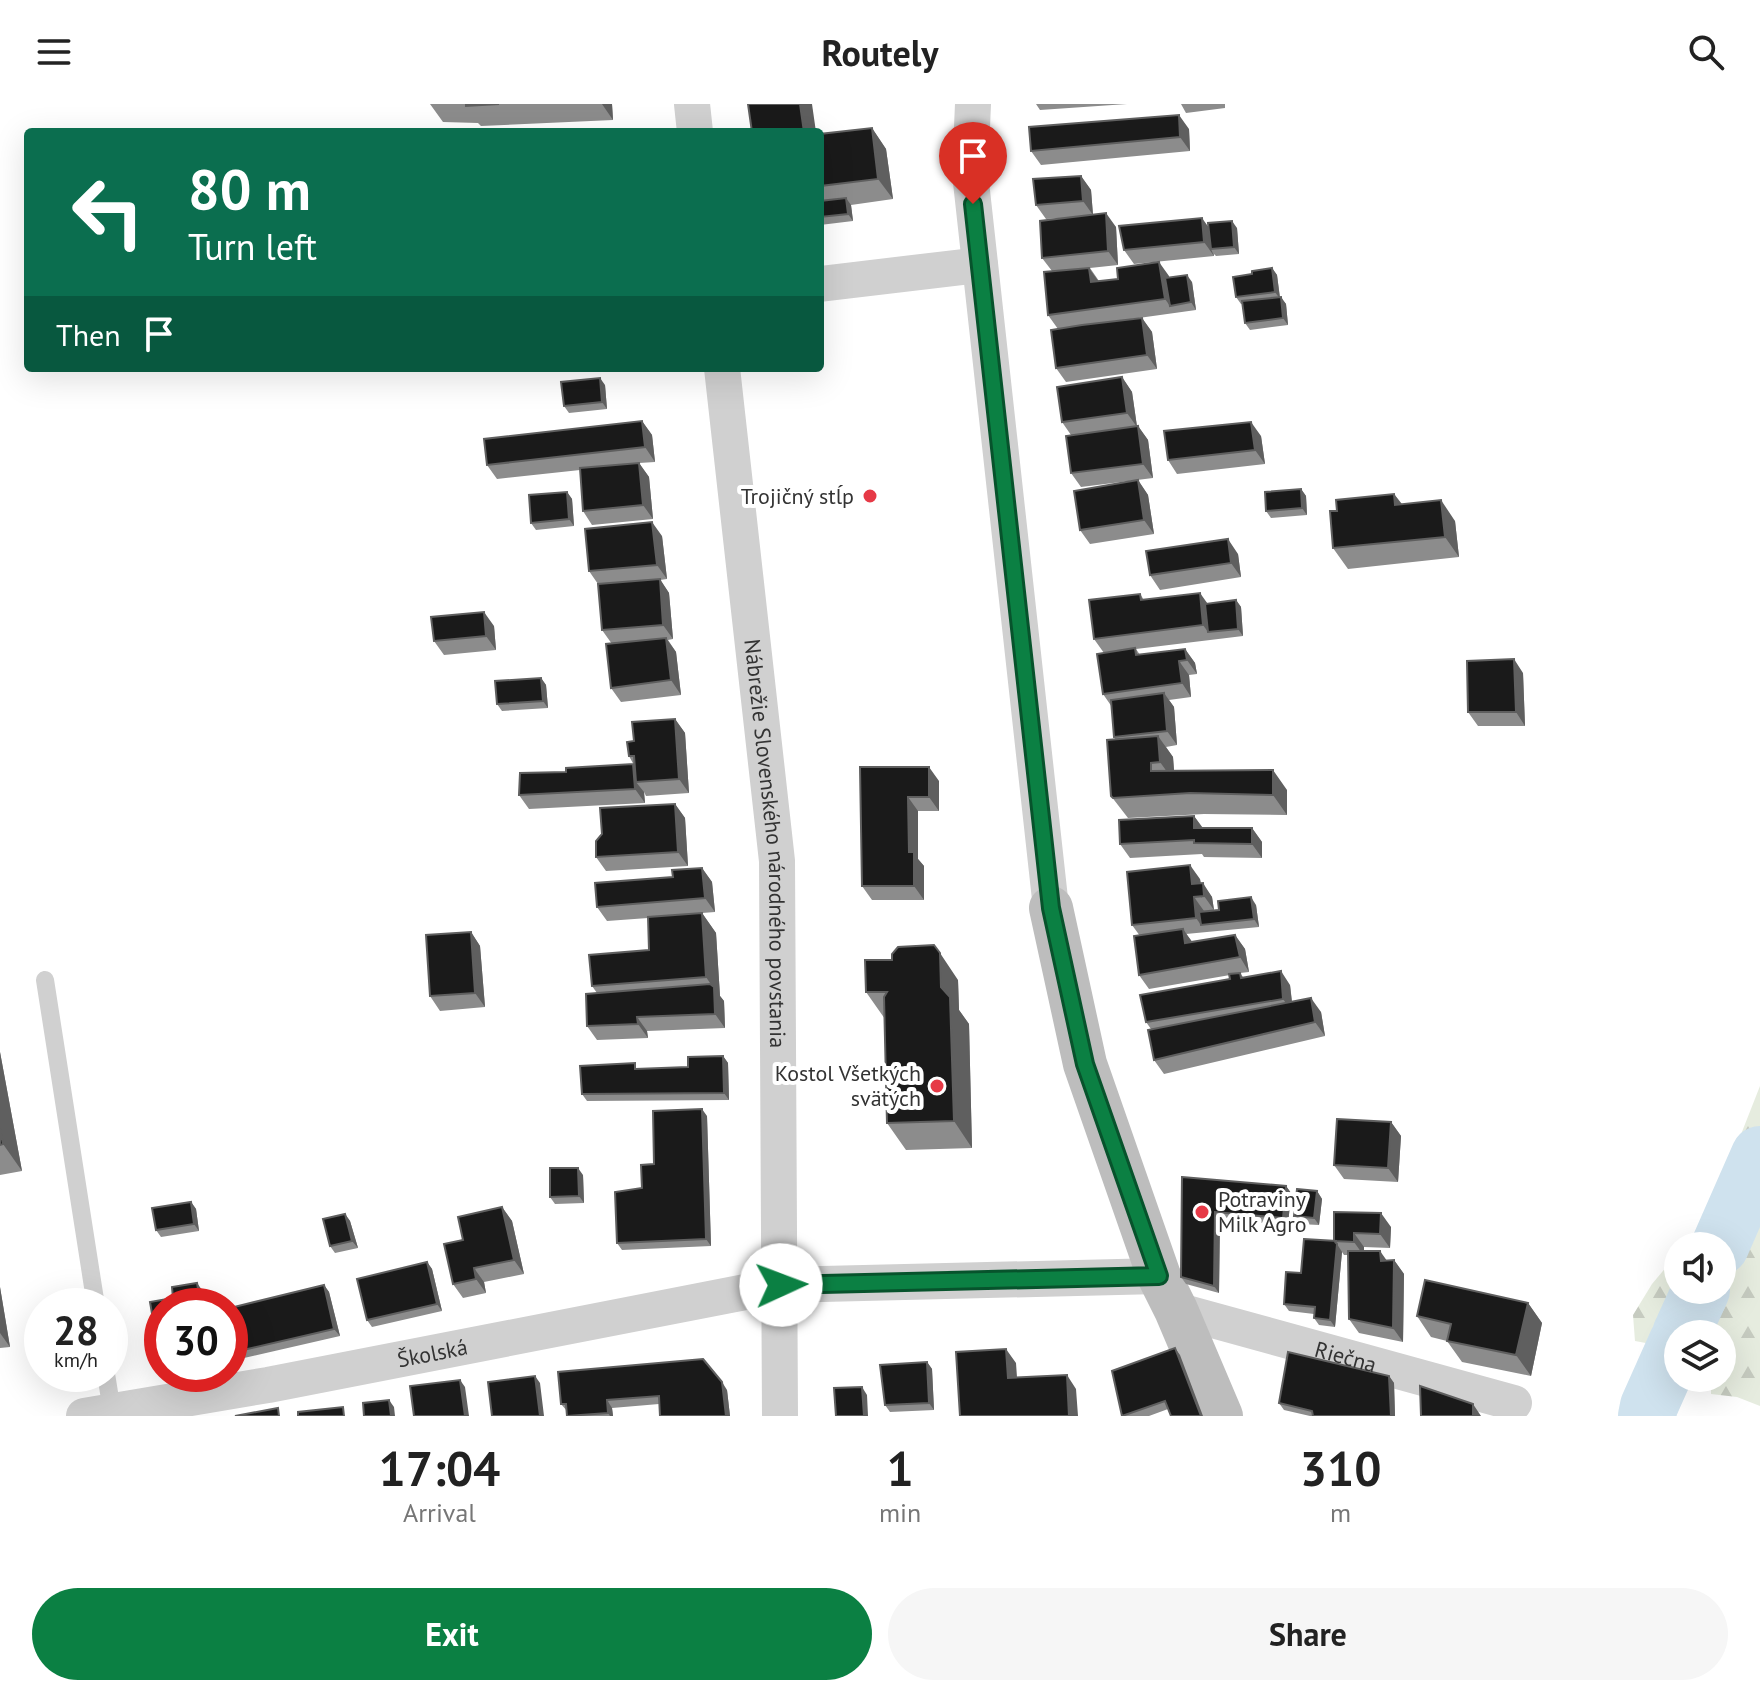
<!DOCTYPE html>
<meta charset="utf-8">
<style>
body{margin:0;font-family:"PT Sans",sans-serif;background:#f6f6f6;color:#222;height:100vh;display:flex;flex-direction:column;font-size:30px;white-space:nowrap}
*{box-sizing:border-box;margin:0}
p{font-size:26px;color:#767676}
.icon{flex:none;width:44px;height:44px;fill:none;stroke:currentColor;stroke-width:2;stroke-linecap:round;stroke-linejoin:round}
.map{position:relative;height:1312px;overflow:hidden}
.drawer{display:flex;flex-direction:column;background:#fff;flex:1}
.drawer>*{flex:none}
.banner{position:absolute;left:24px;top:24px;width:800px;height:244px;border-radius:8px;box-shadow:0 8px 32px #0002;background:#0b6e4f;color:#fff;overflow:hidden}
.buttons{position:absolute;left:1664px;top:1128px;display:grid;gap:16px}
.buttons a{display:grid;place-items:center;width:72px;height:72px;border-radius:50%;background:#fff;box-shadow:0 8px 32px #0002;font-size:40px}
.speed{position:absolute;left:24px;top:1184px;display:flex;gap:16px;font-size:40px;font-weight:700;text-align:center}
.speed>*{display:grid;place-content:center;width:104px;height:104px;border-radius:50%;background:#fff;box-shadow:0 8px 32px #0002;line-height:1}
.speed small{font-size:20px;font-weight:400}
.speed .limit{border:12px solid #d22;background:#fff;color:#111}
.pin{position:absolute;display:grid;place-items:center;width:68px;height:68px;color:#fff;margin:-82px -34px;border-radius:50% 50% 50% 0;rotate:-45deg;box-shadow:0 0 8px #0007}
.pin .icon{rotate:45deg}
.me{position:absolute;width:88px;margin:-44px;rotate:88deg;stroke-linejoin:round;filter:drop-shadow(0 0 6px #0008)}
.turn{display:flex;align-items:center;gap:28px;height:168px;padding:0 32px;font-size:36px}
.turn .icon{width:104px;height:104px;stroke-width:2.5}
.turn b{display:block;font-size:56px;line-height:68px}
.then{display:flex;align-items:center;height:76px;padding:0 32px;background:#0003;gap:16px;font-size:30px}
.eta{display:flex;justify-content:space-evenly;align-items:center;height:136px;text-align:center}
.eta b{font-size:48px;font-weight:700;line-height:56px}
.primary-button{display:flex;gap:16px;margin-top:auto;padding:16px 32px}
.primary-button a{flex:1;height:92px;border-radius:48px;background:#0b8043;color:#fff;font-size:32px;font-weight:700;line-height:92px;text-align:center}
.primary-button a+a{background:#f6f6f6;color:#222}
header{display:flex;justify-content:space-between;align-items:center;height:104px;padding:0 32px;background:#fff;font-size:36px;font-weight:700}
.map>svg:first-child{display:block}
.forest{fill:url(#forest-firs)}
.lines{fill:none;stroke-linecap:round;stroke-linejoin:round}
.stream{stroke:#cfe2ee;stroke-width:10}
.river{stroke:#cfe2ee;stroke-width:58}
.lane{stroke:#d0d0d0;stroke-width:18}
.street{stroke:#d0d0d0;stroke-width:36}
.secondary{stroke:#bdbdbd;stroke-width:44}
.wall{fill:#8c8c8c}
.shaded-wall{fill:#5f5f5f}
.building{fill:#1a1a1a;stroke:#5f5f5f;stroke-width:2}
.route-casing{stroke:#07532c;stroke-width:20}
.route{stroke:#0b8043;stroke-width:14}
.poi-dot{fill:#e63946;stroke:#fff;stroke-width:3}
.labels{text-anchor:middle;dominant-baseline:central;stroke-width:8;stroke-linejoin:round;paint-order:stroke}
.poi-label{font-size:22px;fill:#333;stroke:#fff;text-anchor:end}
.street-label{font-size:22px;fill:#333;stroke:#fff}
</style>
<header><svg class="icon" aria-label="menu" viewBox="0 0 24 24"><path d="M4 6h16M4 12h16M4 18h16"/></svg>Routely<svg class="icon" aria-label="search" viewBox="0 0 24 24"><circle cx="10" cy="10" r="6"/><path d="M15 15l6 6"/></svg></header>
<div class="map">
<svg width="1760" height="1312" viewBox="0 0 1760 1312">
<defs>
<pattern id="forest-firs" width="22" height="20" patternUnits="userSpaceOnUse" patternTransform="scale(2)"><rect width="22" height="20" fill="#e6ecdf"/><path d="M5 1l3.5 6h-7zM16 11l3.5 6h-7z" fill="#c6cbc0"/></pattern>
</defs>
<rect width="100%" height="100%" fill="#fff"/>
<path class="forest" d="M1760 982V1302L1737 1293 1711 1290V1274H1722V1230H1678V1245L1635 1237 1633 1211 1652 1180 1678 1149V1186H1722V1142H1686L1707 1126 1714 1099Z"/>
<g class="lines">
<path class="stream" d="M1649 1302 1664 1312"/>
<path class="river" d="M1720 1142 1760 1051
M1681 1230 1701 1186
M1647 1312 1649 1302 1678 1237"/>
<path class="lane" d="M45 876 96 1202
M106 1270 112 1307"/>
<g class="street">
<path d="M692 0 695 28"/>
<path d="M973 0 970 69 1051 804"/>
<path d="M820 180 980 161"/>
<path id="s1" d="M722 264 777 757 780 1312"/>
<path id="s2" d="M1176 1206 1514 1299"/>
<path id="s3" d="M84 1312 268 1281 781 1181 1159 1172"/>
</g>
<path class="secondary" d="M1051 804 1085 960 1159 1172 1176 1206 1221 1312"/>
</g>
<path class="wall" d="M430 0H612L613 16 481 22 478 19 443 18Z
M1036 0H1127L1040 6Z
M1181 0H1225V4L1186 9Z
M872 24 886 45 893 95 851 101 853 117 820 121V30Z
M1189 25 1190 47 1041 61 1031 47Z
M1081 72 1091 86 1093 111 1116 123 1118 161 1090 164 1099 177 1169 173 1192 178 1196 206 1117 217 1142 214 1152 228 1157 265 1066 278 1056 264 1058 225 1048 211 1052 167 1042 154 1078 113 1046 115 1036 101Z
M1208 123 1237 124 1239 150 1216 152 1214 150V152L1134 160 1124 146Z
M1272 164 1277 171 1280 193 1286 200 1288 221 1250 226 1245 219 1243 200H1241L1236 193 1252 170Z
M1122 273 1132 288 1137 322H1138L1148 336 1153 374 1081 383 1071 369V331L1062 318Z
M605 281 607 305 569 309 564 302Z
M642 317 652 331 655 358 639 359 649 373 653 415 592 421 583 407 580 366 497 375 487 361Z
M1261 332 1265 360 1177 370 1168 356Z
M1138 376 1148 391 1154 430 1090 440 1080 426Z
M1301 385 1306 392 1307 411 1271 414 1266 407Z
M567 388 572 395 574 422 536 426 531 419Z
M1394 390 1402 400 1455 417 1459 453 1348 465 1333 444 1337 407Z
M662 432 667 475 660 476 669 489 673 535 668 536 676 548 681 591 621 598 611 584 612 540 602 526 598 480 589 467Z
M1238 450 1241 473 1160 486 1150 471Z
M1140 490 1144 496 1207 500 1236 496 1241 503 1243 532 1136 545 1140 551 1185 545 1195 559 1197 570 1189 571 1191 593 1169 596 1174 603 1177 641 1166 643 1173 653 1174 667 1287 686V711L1204 710 1128 714 1111 692 1115 635 1114 633 1112 603 1103 590 1104 549 1094 535Z
M494 522 496 546 444 551 434 537Z
M1523 569 1525 622H1478L1468 608Z
M541 574 546 581 548 604 502 607 497 600Z
M675 615 685 629 689 689 646 692 644 688 645 699 529 705 519 691 566 668 633 660 635 663 629 652 634 637Z
M860 663 939 677V707H918V755L924 762V796H872L862 782Z
M675 700 685 714 688 762 606 767 596 753Z
M1194 712 1203 724H1252L1262 738V754L1204 753 1202 750 1130 754 1120 740Z
M702 764 712 778 715 808 702 809 716 829 720 892 724 897 725 924 647 927 648 934 597 936 587 922 597 889 592 882 649 846 648 814 607 817 597 803 673 773Z
M1200 775 1201 779 1212 793 1214 806 1256 801 1259 823 1186 830 1192 838 1235 831 1245 845 1249 868 1240 869 1243 873 1290 881 1292 897 1321 908 1325 932 1164 970 1154 956 1151 925 1146 918 1230 875V871L1149 885 1139 871 1140 832 1132 821Z
M471 828 480 842 485 903 440 907 430 892Z
M958 876 959 906 969 920 972 1044 906 1046 887 1019 885 915 866 888Z
M0 948 22 1067 0 1071Z
M723 952 728 959 729 996 587 997 582 990 639 965 688 963Z
M707 1012 711 1142 622 1146 617 1139 654 1060Z
M1391 1018 1401 1032 1398 1078 1344 1075 1334 1061Z
M583 1071 584 1099 555 1100 550 1093Z
M1182 1073 1286 1082 1291 1089 1288 1121 1220 1115 1219 1189 1186 1180 1181 1173Z
M1317 1087 1322 1095 1319 1121 1299 1120 1294 1112Z
M191 1098 196 1105 199 1127 161 1133 156 1126Z
M502 1103 512 1117 524 1170 484 1178 486 1189 463 1194 453 1180 463 1136Z
M1334 1108 1391 1123 1390 1144 1364 1143V1147L1387 1157 1394 1156 1404 1170 1403 1238 1359 1229 1349 1215 1348 1151H1344L1342 1148 1335 1223 1319 1221 1314 1214V1210L1289 1207 1284 1200 1301 1169 1334 1137Z
M345 1110 350 1117 358 1144 335 1149 330 1142Z
M427 1158 432 1165 442 1207 372 1223 367 1216Z
M324 1181 329 1188 340 1232 244 1254 239 1247Z
M0 1183 10 1243 0 1244Z
M1528 1199 1542 1219 1531 1272 1462 1258 1447 1237 1431 1233 1417 1212Z
M1180 1251 1168 1305 1149 1312H1122Z
M927 1258 932 1265 934 1306 890 1308 885 1301Z
M1389 1272 1394 1279 1395 1312H1310L1284 1306 1279 1299Z
M727 1286 730 1312H660L659 1300 612 1304 613 1312H567V1307L561 1300Z"/>
<path class="shaded-wall" d="M602 0H612L613 16Z
M800 0H812L816 28H804Z
M1179 11 1189 25 1190 47 1180 33Z
M872 24 886 45 893 95 878 75Z
M1081 72 1091 86 1093 111 1083 97Z
M846 94 851 101 853 117 848 110Z
M1106 109 1116 123 1118 161 1108 147Z
M1202 114 1212 128 1211 145 1214 152 1204 138Z
M1232 117 1237 124 1239 150 1234 143Z
M1159 158 1169 172 1174 201 1170 202 1165 195Z
M1089 164 1099 178H1091Z
M1272 164 1277 171 1280 195 1275 188Z
M1187 171 1192 178 1196 206 1191 198Z
M1281 193 1286 200 1288 221 1283 214Z
M1142 214 1152 228 1157 265 1147 251Z
M1122 273 1132 288 1137 323 1127 309Z
M600 274 605 281 607 305 602 298Z
M642 317 652 331 655 358 645 343Z
M1251 318 1261 332 1265 360 1255 346Z
M1138 322 1148 336 1153 374 1143 360Z
M639 359 649 373 653 415 643 401Z
M1138 376 1148 391 1154 430 1144 416Z
M1301 385 1306 392 1307 411 1302 404Z
M567 388 572 395 574 422 569 415Z
M1394 390 1409 410 1395 401Z
M1441 396 1455 417 1459 453 1445 433Z
M652 418 662 432 667 475 657 461Z
M1228 435 1238 450 1241 473 1231 459Z
M660 475 669 489 673 535 663 521Z
M1200 489 1210 503 1208 528 1203 521Z
M1236 496 1241 503 1243 532 1238 525Z
M484 508 494 522 496 546 486 532Z
M666 534 676 548 681 591 671 576Z
M1185 545 1195 559 1197 570 1187 556Z
M1514 555 1523 569 1525 622 1516 608Z
M1179 557 1189 571 1191 593 1182 579Z
M541 574 546 581 548 604 543 597Z
M1164 589 1174 603 1177 641 1167 627Z
M675 615 685 629 689 689 679 675Z
M1158 632 1173 653 1175 679 1160 658Z
M633 660 643 674 636 678 644 688 645 699 635 685Z
M929 663 939 677V707L929 693Z
M1273 666 1287 686V711L1273 691Z
M908 693 918 707V755L924 762V796L914 782 909 748Z
M675 700 685 714 688 762 678 748Z
M1194 712 1204 726 1194 724Z
M1252 724 1262 738V754L1252 740Z
M1190 761 1200 775 1202 794 1192 780Z
M702 764 712 778 715 808 705 794Z
M1203 779 1212 793 1214 806 1204 792Z
M1194 793 1204 807 1201 821 1196 814Z
M1251 793 1256 801 1259 823 1254 815Z
M702 809 716 829 720 892 724 897 725 924 715 910 714 885 706 873Z
M1183 825 1193 839H1185Z
M471 828 480 842 485 903 475 889Z
M1235 831 1245 845 1249 868 1240 853Z
M940 849 958 876 959 906 969 920 972 1044 954 1017 941 883Z
M1281 867 1290 881 1293 909 1283 895Z
M1311 894 1321 908 1325 932 1315 918Z
M637 913 647 927 648 934 638 920Z
M0 948 22 1067 3 1040 0 1025Z
M723 952 728 959 729 996 724 989Z
M702 1005 707 1012 711 1142 706 1135Z
M1391 1018 1401 1032 1398 1078 1388 1064Z
M578 1064 583 1071 584 1099 579 1092Z
M1286 1082 1291 1089 1288 1121 1283 1114Z
M1317 1087 1322 1095 1319 1121 1314 1114Z
M191 1098 196 1105 199 1127 194 1120Z
M502 1103 512 1117 524 1170 514 1156Z
M1215 1108 1220 1115 1219 1189 1214 1182Z
M1381 1109 1391 1123 1390 1144 1380 1130Z
M345 1110 350 1117 358 1144 352 1137Z
M1354 1129 1364 1143V1152L1354 1138Z
M1337 1140 1342 1148 1335 1223 1330 1216Z
M1380 1147 1390 1161 1381 1157Z
M1394 1156 1404 1170 1403 1238 1393 1224Z
M427 1158 432 1165 442 1207 437 1200Z
M474 1164 484 1178 486 1189 476 1175Z
M197 1179 202 1186 205 1202H201Z
M324 1181 329 1188 340 1232 334 1225Z
M0 1183 10 1243 0 1229Z
M1528 1199 1542 1219 1531 1272 1516 1251Z
M1175 1244 1180 1251 1203 1312H1201Z
M1006 1245 1016 1259 1018 1288 1008 1274Z
M927 1258 932 1265 934 1306 929 1299Z
M1067 1271 1076 1285 1078 1312H1069Z
M535 1272 540 1279 544 1312H540Z
M1389 1272 1394 1279 1395 1312H1391Z
M460 1276 465 1283 469 1312H465Z
M722 1278 727 1286 730 1312H726Z
M862 1283 867 1291 868 1312H864Z
M389 1296 394 1303 395 1312H391Z
M607 1296 612 1304 613 1312H610L608 1309Z
M1473 1300 1481 1312H1473Z"/>
<path class="building" d="M466 0H499L466 2Z
M748 0H800L804 28H752Z
M1179 11 1180 33 1031 47 1029 23Z
M872 24 878 75 820 82V30Z
M1081 72 1083 97 1036 101 1033 75Z
M846 94 848 110 820 113V97Z
M1106 109 1108 147 1042 154 1040 117Z
M1202 114 1204 138 1124 146 1119 122Z
M1232 117 1234 143 1211 145 1208 119Z
M1159 158 1165 195 1048 211 1044 168 1089 164 1091 178 1118 175 1117 164Z
M1272 164 1275 188 1236 193 1233 173 1252 170V167Z
M1187 171 1191 198 1170 202 1165 174Z
M1281 193 1283 214 1245 219 1242 197Z
M1142 214 1147 251 1056 264 1051 226 1082 221Z
M1122 273 1127 309 1062 318 1057 283Z
M600 274 602 298 564 302 561 278Z
M642 317 645 343 487 361 484 335Z
M1251 318 1255 346 1168 356 1164 327Z
M1138 322 1143 360 1071 369 1066 332Z
M639 359 643 401 583 407 580 364Z
M1138 376 1144 416 1080 426 1074 387Z
M1301 385 1302 404 1266 407 1265 388Z
M567 388 569 415 531 419 529 391Z
M1394 390 1395 401 1441 396 1445 433 1333 444 1330 407H1337L1336 396Z
M652 418 657 461 589 467 585 425Z
M1228 435 1231 459 1150 471 1146 447Z
M660 475 663 521 602 526 598 480Z
M1200 489 1203 521 1094 535 1089 496 1140 490 1141 496Z
M1236 496 1238 525 1208 528 1205 500Z
M484 508 486 532 434 537 431 513Z
M666 534 671 576 611 584 606 540Z
M1135 544 1136 551 1185 545 1187 556 1179 557 1182 579 1103 590 1097 550Z
M1514 555 1516 608H1468L1467 557Z
M541 574 543 597 497 600 495 577Z
M1164 589 1167 627 1114 633 1111 596Z
M675 615 679 675 636 678 634 652H629L627 638 634 637 632 618Z
M1158 632 1160 658 1151 659V667L1273 666V691L1190 689 1113 694 1111 692 1107 636Z
M633 660 635 685 519 691 520 669 566 668V664Z
M860 663H929V693H908L909 748H914V782H862Z
M675 700 678 748 596 753V737L602 730 600 704Z
M1194 712V724H1252V740L1194 739V736L1120 740 1119 716Z
M1190 761 1192 780 1203 779 1204 792 1194 793 1196 814 1132 821 1127 768Z
M702 764 705 794 597 803 595 779 673 773 672 766Z
M1251 793 1254 815 1201 821 1199 808 1219 806 1218 797Z
M702 809 706 873 592 882 589 851 649 846 648 813Z
M1183 825 1185 839 1235 831 1240 853 1139 871 1134 832Z
M471 828 475 889 430 892 426 831Z
M934 841 940 849 941 883 950 893 954 1017 887 1019 884 893 887 888H866L865 856H892V850L898 843Z
M1281 867 1283 895 1146 918 1140 891 1230 875 1229 870 1240 869 1241 874Z
M710 880 714 883 715 910 637 913 638 920 587 922 586 890Z
M1311 894 1315 918 1154 956 1148 926Z
M723 952 724 989 582 990 580 962 635 959V965L688 963V953Z
M702 1005 706 1135 617 1139 615 1088 642 1084 641 1061 654 1060 653 1007Z
M1337 1015 1391 1018 1388 1064 1334 1061Z
M0 1025 3 1040 0 1041Z
M550 1064H578L579 1092 550 1093Z
M1182 1073 1286 1082 1283 1114 1215 1108 1214 1182 1181 1173Z
M1297 1085 1317 1087 1314 1114 1294 1112Z
M191 1098 194 1120 156 1126 152 1104Z
M502 1103 514 1156 474 1164 476 1175 453 1180 444 1140 463 1136 458 1113Z
M1334 1108 1381 1109 1380 1130 1354 1129V1138L1334 1137Z
M345 1110 352 1137 330 1142 323 1115Z
M1304 1135 1337 1137H1334L1337 1140 1330 1216 1314 1214 1315 1203 1284 1200 1286 1168 1301 1169Z
M1348 1147H1380L1381 1157 1394 1156 1393 1224 1349 1215Z
M427 1158 437 1200 367 1216 357 1175Z
M1425 1176 1528 1199 1516 1251 1447 1237 1451 1220 1417 1212Z
M197 1179 201 1202H162V1244H158L150 1198 173 1194 172 1183Z
M324 1181 334 1225 239 1247 230 1212V1204Z
M1175 1244 1201 1312H1171L1165 1297 1122 1312 1112 1267Z
M1006 1245 1008 1274 1067 1271 1069 1312H960L956 1248Z
M1288 1248 1389 1272 1391 1312H1313L1312 1307 1279 1299Z
M703 1255 722 1278 726 1312H660L659 1292 607 1296 608 1309 567 1312 566 1300H561L558 1268Z
M927 1258 929 1299 885 1301 880 1261Z
M535 1272 540 1312H492L488 1278Z
M460 1276 465 1312H414L410 1282Z
M1420 1282 1473 1300V1312H1421Z
M862 1283 864 1312H836L834 1284Z
M389 1296 391 1312H364L363 1299Z
M343 1303 344 1312H298V1308Z
M278 1304 279 1312H235Z"/>
<g class="lines">
<defs>
<path id="route" d="M781 1181 1159 1172 1085 960 1051 804 973 100"/>
</defs>
<use href="#route" class="route-casing"/>
<use href="#route" class="route"/>
</g>
<g class="poi-dot">
<circle cx="870" cy="392" r="8"/>
<circle cx="937" cy="982" r="8"/>
<circle cx="1202" cy="1108" r="8"/>
</g>
<g class="labels">
<g class="poi-label">
<text x="854" y="392">Trojičný stĺp</text>
<text x="921" y="969">Kostol Všetkých<tspan x="921" dy="25">svätých</tspan></text>
<text x="1218" y="1095" text-anchor="start">Potraviny<tspan x="1218" dy="25">Milk Agro</tspan></text>
</g>
<g class="street-label">
<text stroke="none"><textPath href="#s1" startOffset="478">Nábrežie Slovenského národného povstania</textPath></text>
<text stroke="none"><textPath href="#s3" startOffset="354">Školská</textPath></text>
<text stroke="none"><textPath href="#s2" startOffset="176">Riečna</textPath></text>
</g>
</g>
</svg>
<div class="buttons">
<a><svg class="icon" aria-label="sound" viewBox="0 0 24 24"><path d="M4 9h4l5-4v14l-5-4H4zM17 9q2 3 0 6"/></svg></a>
<a><svg class="icon" aria-label="layers" viewBox="0 0 24 24"><path d="M12 4l9 5-9 5-9-5zM3 14l9 5 9-5"/></svg></a>
</div>
<div class="speed"><div>28<small>km/h</small></div><div class="limit">30</div></div>
<div class="pin" style="left:973px;top:100px;background:#d93025"><svg class="icon" aria-label="arrive" viewBox="0 0 24 24"><path d="M6 21V4h12l-3 4 3 4H6"/></svg></div>
<svg class="me" style="left:781px;top:1181px" viewBox="-20 -20 40 40"><circle r="19" fill="#fff"/><path d="M0-13L10 11 0 6-10 11z" fill="#0b8043"/></svg>
<div class="banner">
<div class="turn"><svg class="icon" aria-label="left" viewBox="0 0 24 24"><path d="M17 20v-9H6M10 6l-5 5 5 5"/></svg><div><b>80 m</b>Turn left</div></div>
<div class="then">Then<svg class="icon" aria-label="arrive" viewBox="0 0 24 24"><path d="M6 21V4h12l-3 4 3 4H6"/></svg></div>
</div>
</div>
<section class="drawer">
<div class="eta">
<div><b>17:04</b><p>Arrival</p></div>
<div><b>1</b><p>min</p></div>
<div><b>310</b><p>m</p></div>
</div>
<div class="primary-button"><a>Exit</a><a>Share</a></div>
</section>
